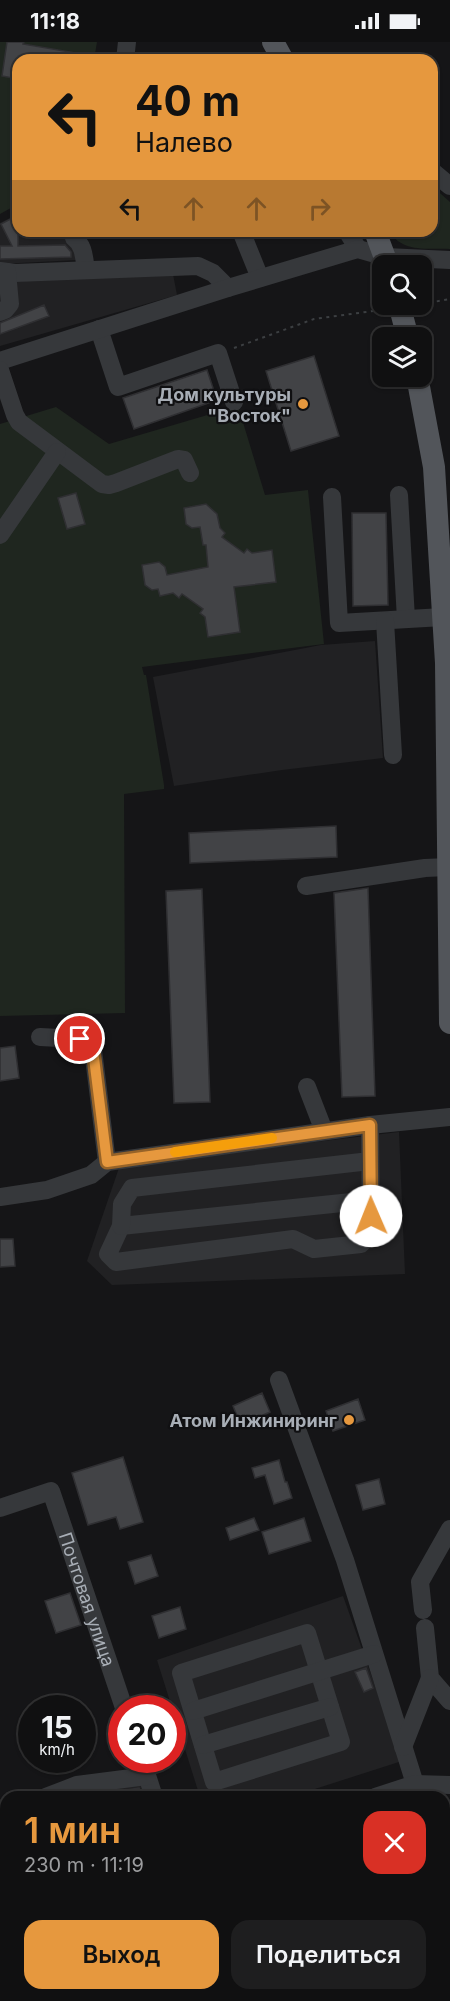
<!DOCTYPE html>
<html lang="ru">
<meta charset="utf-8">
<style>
body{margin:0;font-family:Inter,sans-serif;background:#1e1e1f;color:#f1f3f6;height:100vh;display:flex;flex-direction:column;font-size:22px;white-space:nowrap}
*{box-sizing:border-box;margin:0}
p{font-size:20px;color:#9c9d9f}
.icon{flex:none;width:33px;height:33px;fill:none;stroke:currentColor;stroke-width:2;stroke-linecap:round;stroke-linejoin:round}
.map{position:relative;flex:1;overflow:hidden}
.panel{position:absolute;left:0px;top:1749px;width:450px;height:210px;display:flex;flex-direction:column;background:#101011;border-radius:18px 18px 0 0;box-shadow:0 2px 4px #0004,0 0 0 2px #303031}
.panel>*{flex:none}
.top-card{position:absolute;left:12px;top:12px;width:426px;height:183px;border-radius:18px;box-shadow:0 2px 4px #0004,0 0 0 2px #303031;background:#e6983e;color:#111;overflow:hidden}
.controls{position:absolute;left:372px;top:213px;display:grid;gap:12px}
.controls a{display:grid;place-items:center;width:60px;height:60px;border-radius:12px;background:#101011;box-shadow:0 2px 4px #0004,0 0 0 2px #303031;font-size:30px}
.speed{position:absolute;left:18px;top:1653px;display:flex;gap:12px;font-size:30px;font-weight:700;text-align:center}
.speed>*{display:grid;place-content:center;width:78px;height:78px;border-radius:50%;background:#101011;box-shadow:0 2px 4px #0004,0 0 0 2px #303031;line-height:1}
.speed small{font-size:15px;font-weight:400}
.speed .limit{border:9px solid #d22;background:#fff;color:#111}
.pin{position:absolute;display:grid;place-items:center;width:51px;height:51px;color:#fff;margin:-26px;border:3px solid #fff;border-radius:50%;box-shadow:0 2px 6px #0007}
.me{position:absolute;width:66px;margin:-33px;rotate:359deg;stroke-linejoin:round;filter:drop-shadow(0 0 4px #0008)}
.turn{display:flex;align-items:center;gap:21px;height:126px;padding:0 24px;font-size:27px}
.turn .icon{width:78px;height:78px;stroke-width:2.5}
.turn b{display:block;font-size:42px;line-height:51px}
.lanes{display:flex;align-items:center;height:57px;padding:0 24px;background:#0003;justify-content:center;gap:30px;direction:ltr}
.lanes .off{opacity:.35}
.round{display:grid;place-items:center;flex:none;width:63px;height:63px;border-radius:18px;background:#1e1e1f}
.headline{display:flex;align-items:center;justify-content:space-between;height:102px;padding:0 24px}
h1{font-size:36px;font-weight:600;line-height:45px;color:#e6983e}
.action{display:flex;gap:12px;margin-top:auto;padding:12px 24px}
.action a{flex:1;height:69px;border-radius:18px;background:#e6983e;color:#111;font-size:24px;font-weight:600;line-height:69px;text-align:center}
.action a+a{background:#1e1e1f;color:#f1f3f6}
.status{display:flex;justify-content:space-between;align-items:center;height:42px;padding:0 30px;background:#101011;direction:ltr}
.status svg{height:16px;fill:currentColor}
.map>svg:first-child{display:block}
.built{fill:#212123}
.green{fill:#1f261f}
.building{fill:#424346;stroke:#2f2f32;stroke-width:1.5}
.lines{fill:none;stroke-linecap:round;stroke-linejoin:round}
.path{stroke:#3c3f42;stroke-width:2;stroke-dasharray:3 4.5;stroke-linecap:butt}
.minor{stroke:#36383b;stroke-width:18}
.major{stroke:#52555a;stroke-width:22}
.highway{stroke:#62666c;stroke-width:27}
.rail-casing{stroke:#4b4e52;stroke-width:6}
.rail{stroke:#101012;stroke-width:4;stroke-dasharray:11;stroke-linecap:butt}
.highway-bridge{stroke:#62666c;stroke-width:27}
.route-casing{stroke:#966328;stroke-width:15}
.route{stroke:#e6983e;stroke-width:10}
.slow{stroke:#f59e0b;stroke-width:10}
.poi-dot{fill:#e6983e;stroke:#101012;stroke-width:2}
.labels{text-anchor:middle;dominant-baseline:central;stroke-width:4.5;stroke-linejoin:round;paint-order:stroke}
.poi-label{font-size:18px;font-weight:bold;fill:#a8aeb6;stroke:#101012;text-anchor:end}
.street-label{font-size:18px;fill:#a8aeb6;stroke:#101012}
</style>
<div class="status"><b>11:18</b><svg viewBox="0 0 49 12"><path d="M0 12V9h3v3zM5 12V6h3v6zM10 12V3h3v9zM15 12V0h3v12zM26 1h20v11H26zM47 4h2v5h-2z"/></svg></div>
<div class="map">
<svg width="450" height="1959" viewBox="0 0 450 1959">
<rect width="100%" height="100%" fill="#151517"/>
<path class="built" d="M18 172V189H73L77 218 0 222V181Z
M172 227 177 253 0 304V241Z
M375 599 383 716 282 728 174 744 153 635 321 603Z
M399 1090 405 1232 112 1243 87 1219 120 1123Z
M343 1554 402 1719 290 1755H200L157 1618Z
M143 1739 148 1755H57Z"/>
<path class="green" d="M0 0H97L94 18H18V162L0 172Z
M432 144 450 160V207C428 206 401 211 390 189H432Z
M238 364 265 453 308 448 324 602 142 625 144 633H146L164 743V747L124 752 125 971 0 974V382L56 365 109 402Z"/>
<path class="building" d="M7 0H24L23 2 82 12 81 18H18V37L2 34Z
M18 173V204L65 203 71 210V215L0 217V204H12L1 182Z
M44 263 49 274 0 292V281Z
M314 314 339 394 291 409 266 329Z
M207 328 217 358 134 387 123 356Z
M76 451 85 482 67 487 58 456Z
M206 462 217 472 220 486 225 491 222 495 244 511 247 507 252 511 272 508 276 540 234 545 240 590 208 595 205 575 200 571 203 567 182 552 179 556 173 551 160 554 158 547 152 548 145 543 142 523 159 520 165 525 167 533 208 525 206 503H203L200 485 192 486 186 482 184 466Z
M352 471H386L388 563 353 564Z
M336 784 337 815 190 821 189 791Z
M368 846 375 1054 342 1055 334 851Z
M202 847 210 1060 174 1061 166 849Z
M15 1004 19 1036 0 1039V1006Z
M0 1197H13L15 1224 0 1225Z
M262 1351 270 1370 241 1383 233 1364Z
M358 1357 365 1378 333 1389 326 1369Z
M123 1415 143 1480 120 1487 116 1475 88 1483 72 1431Z
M279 1418 285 1440H287L292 1456 274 1462 265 1433 255 1436 252 1426Z
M379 1437 385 1462 363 1468 356 1443Z
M254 1476 259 1488 230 1498 226 1486Z
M304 1476 311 1499 269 1512 262 1490Z
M151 1513 158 1534 135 1542 128 1520Z
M70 1551 81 1583 56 1591 45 1559Z
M180 1565 186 1587 159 1596 152 1574Z
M366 1626 373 1646 364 1650 355 1630Z
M139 1746 142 1755H100V1753L106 1751Z"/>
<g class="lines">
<path class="path" d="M422 262 450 257
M234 306 314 277 381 268
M444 1793 450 1792
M0 1958 15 1953"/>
<g class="minor">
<path d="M125 18 127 0"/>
<path d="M432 129 450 144"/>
<path d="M241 189 260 236"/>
<path d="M347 189 358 207"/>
<path d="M74 196C84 203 84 216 86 228"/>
<path d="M0 229 15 231 198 224 213 231 228 246"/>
<path d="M0 270 5 268 10 262 7 230"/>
<path d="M99 287 118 345 218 311 234 360"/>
<path d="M0 319 228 246 358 207 386 215 450 218"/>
<path d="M0 328 15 373 19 380 102 442 109 443 116 441 178 417 184 418 190 431"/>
<path d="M399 453 406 577"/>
<path d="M332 455 339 581 443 575"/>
<path d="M0 493 57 410"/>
<path d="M385 579 393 713"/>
<path d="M306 844 425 826 448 825"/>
<path d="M40 995 79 997 93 1008 107 1120"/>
<path d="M307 1045 324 1089"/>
<path d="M370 1083 371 1190 361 1202 314 1207 293 1197 116 1220 108 1212 121 1184 371 1158"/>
<path d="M0 1155 47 1148 91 1133 107 1120 370 1083 450 1075"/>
<path d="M121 1184 122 1162 132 1146 370 1119"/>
<path d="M279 1338 345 1518 415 1742"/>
<path id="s1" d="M0 1466 51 1449 124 1666"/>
<path d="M423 1568 420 1540 450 1487"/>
<path d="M425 1586 430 1636 450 1659"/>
<path d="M307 1591 341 1700 214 1740 181 1631Z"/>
<path d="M193 1669 374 1612"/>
<path d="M203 1703 330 1665"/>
<path d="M403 1705 430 1636"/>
<path d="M142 1718 154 1755"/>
<path d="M46 1755 77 1743 147 1734"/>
<path d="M375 1755 415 1742 450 1743"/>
<path d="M0 1772 6 1770"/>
<path d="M281 1959 296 1953"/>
</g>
<path class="major" d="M273 0 283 18
M375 189 388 224
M399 262 408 296
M417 334 434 425 446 621 450 981"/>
<path class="highway" d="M444 1838H450
M444 1878 450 1877
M41 1959 56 1953"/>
<defs>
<path id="rail" d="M0 1854 6 1859
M124 1953 132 1959"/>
</defs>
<use href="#rail" class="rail-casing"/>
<use href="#rail" class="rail"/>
<path class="highway-bridge" d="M130 1959 146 1953"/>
</g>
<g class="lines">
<defs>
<path id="route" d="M80 997 93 1008 107 1120 370 1083 371 1174"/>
</defs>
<use href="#route" class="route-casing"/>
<use href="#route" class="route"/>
<path class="slow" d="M175 1110 272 1096"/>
</g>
<g class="poi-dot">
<circle cx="303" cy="362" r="6"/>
<circle cx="349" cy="1378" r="6"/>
</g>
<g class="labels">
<g class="poi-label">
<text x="291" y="352">Дом культуры<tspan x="291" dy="21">"Восток"</tspan></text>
<text x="337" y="1378">Атом Инжиниринг</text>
</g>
<g class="street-label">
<text stroke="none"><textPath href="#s1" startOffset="168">Почтовая улица</textPath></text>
</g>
</g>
</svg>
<div class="controls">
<a><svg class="icon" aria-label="search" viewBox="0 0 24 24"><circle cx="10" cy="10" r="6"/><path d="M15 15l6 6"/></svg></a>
<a><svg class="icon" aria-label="layers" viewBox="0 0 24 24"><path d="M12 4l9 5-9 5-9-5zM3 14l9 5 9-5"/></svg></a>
</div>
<div class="speed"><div>15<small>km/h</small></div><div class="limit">20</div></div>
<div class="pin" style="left:80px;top:997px;background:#d93025"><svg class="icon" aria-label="arrive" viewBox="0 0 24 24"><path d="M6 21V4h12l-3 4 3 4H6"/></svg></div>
<svg class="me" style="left:371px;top:1174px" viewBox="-20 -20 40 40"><circle r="19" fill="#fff"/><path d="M0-13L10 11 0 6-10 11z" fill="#e6983e"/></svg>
<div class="top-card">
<div class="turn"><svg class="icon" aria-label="left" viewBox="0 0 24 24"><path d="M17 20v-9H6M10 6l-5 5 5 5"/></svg><div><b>40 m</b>Налево</div></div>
<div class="lanes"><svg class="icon" aria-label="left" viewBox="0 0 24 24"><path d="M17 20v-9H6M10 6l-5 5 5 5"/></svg><svg class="icon off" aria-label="ahead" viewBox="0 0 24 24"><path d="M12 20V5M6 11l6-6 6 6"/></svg><svg class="icon off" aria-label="ahead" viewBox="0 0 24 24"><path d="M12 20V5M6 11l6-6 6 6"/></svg><svg class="icon off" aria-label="right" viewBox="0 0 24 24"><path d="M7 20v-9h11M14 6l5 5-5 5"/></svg></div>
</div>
<section class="panel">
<div class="headline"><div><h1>1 мин</h1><p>230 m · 11:19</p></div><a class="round" style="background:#d93025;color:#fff"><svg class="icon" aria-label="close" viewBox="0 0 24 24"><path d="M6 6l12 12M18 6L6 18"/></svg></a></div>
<div class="action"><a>Выход</a><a>Поделиться</a></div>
</section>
</div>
